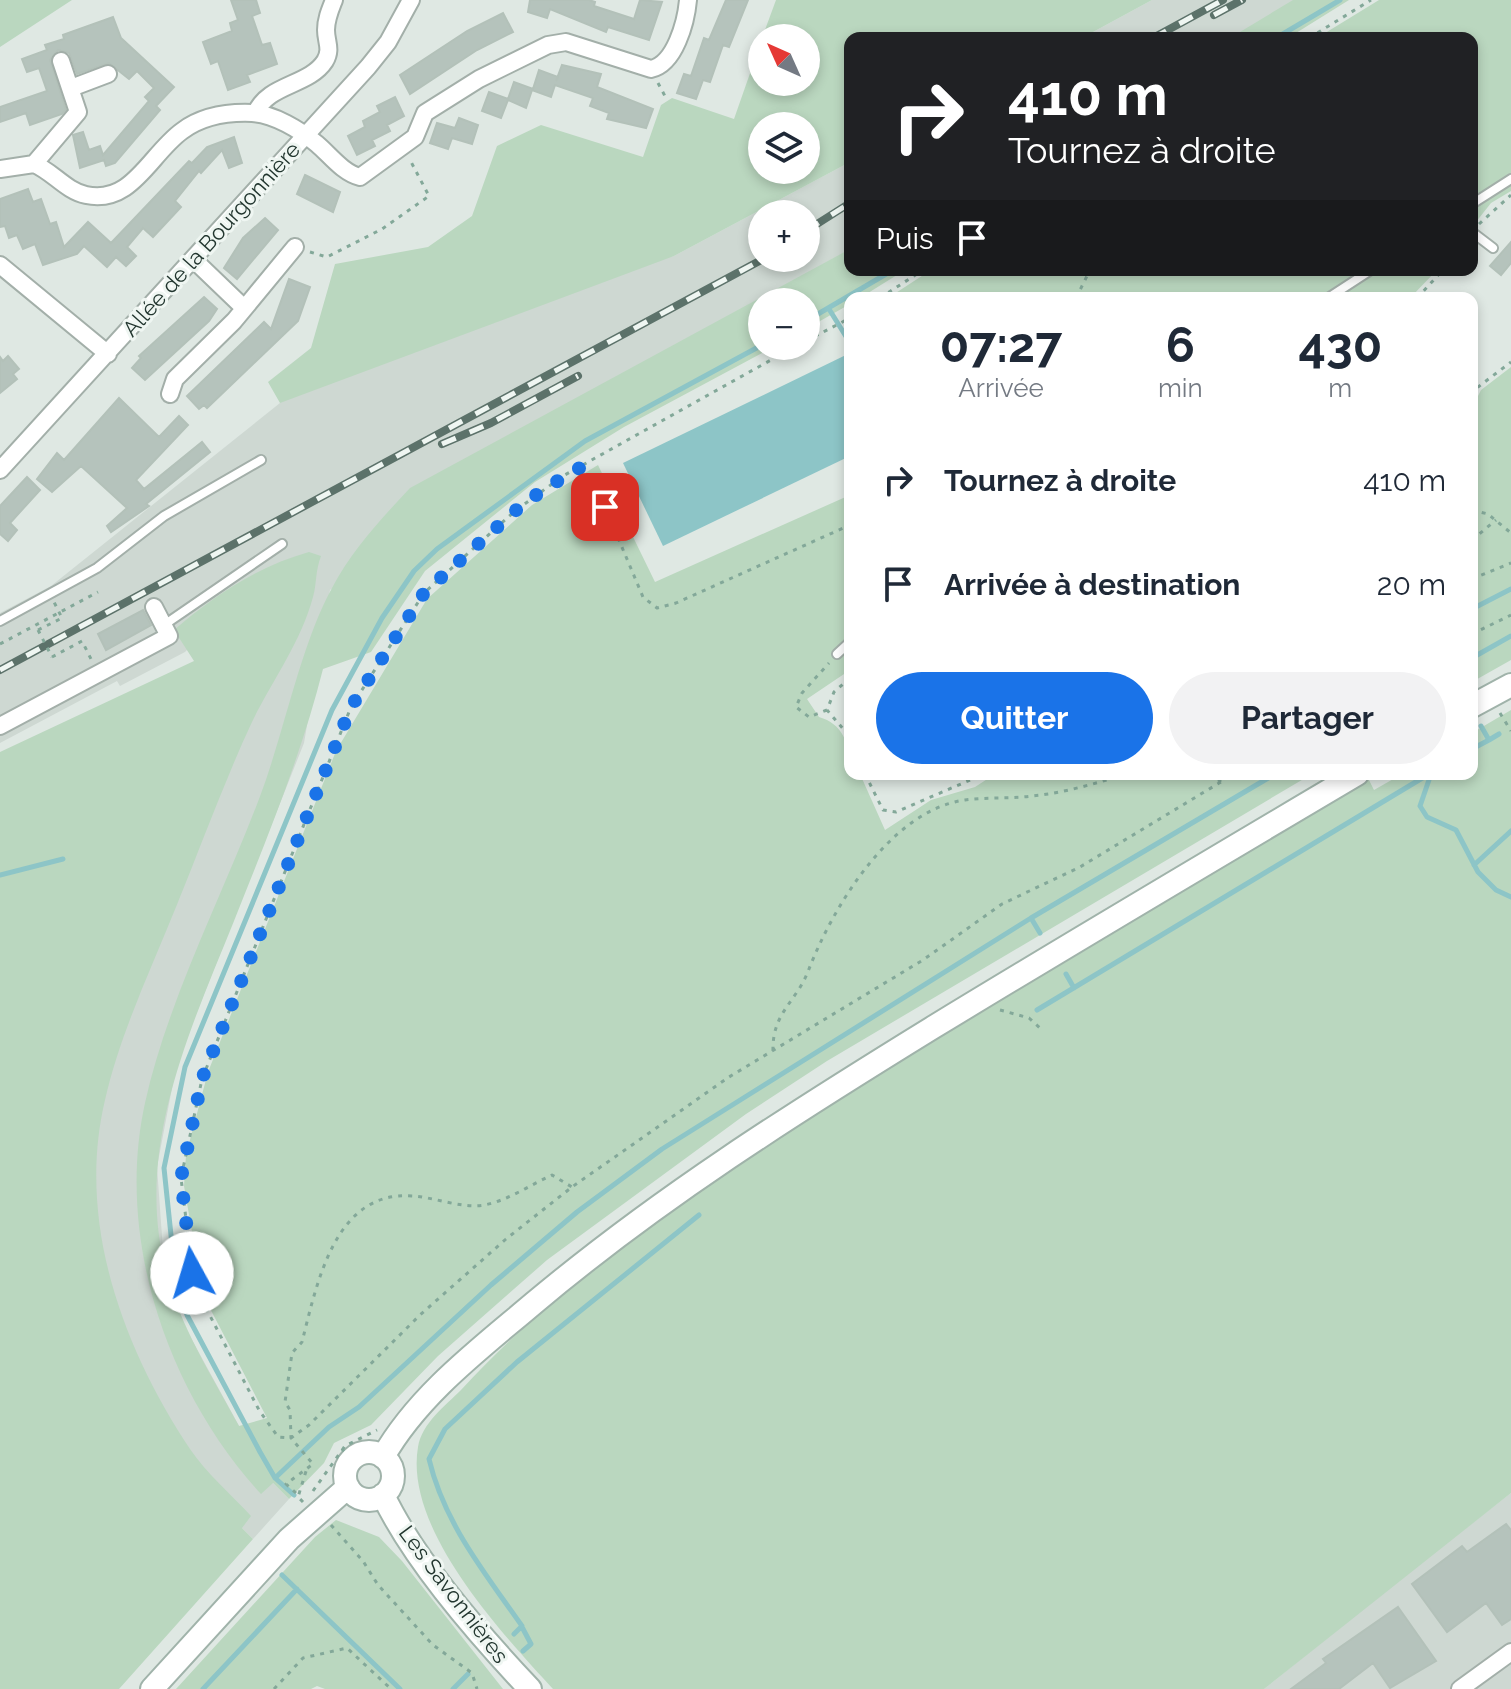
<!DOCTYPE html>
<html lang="fr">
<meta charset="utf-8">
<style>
body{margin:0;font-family:Raleway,sans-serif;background:#f2f2f3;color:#1f2937;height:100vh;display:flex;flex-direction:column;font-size:30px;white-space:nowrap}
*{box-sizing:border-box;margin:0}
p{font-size:26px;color:#747a83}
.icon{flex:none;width:44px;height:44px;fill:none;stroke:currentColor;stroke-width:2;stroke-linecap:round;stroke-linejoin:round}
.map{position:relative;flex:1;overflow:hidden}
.panel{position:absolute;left:844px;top:292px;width:634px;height:488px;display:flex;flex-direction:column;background:#fff;border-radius:16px;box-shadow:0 4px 12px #0003}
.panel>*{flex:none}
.top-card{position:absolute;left:844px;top:32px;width:634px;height:244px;border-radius:16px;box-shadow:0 4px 12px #0003;background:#202124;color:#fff;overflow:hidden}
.needle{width:52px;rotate:315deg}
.tools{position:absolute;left:748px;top:24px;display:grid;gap:16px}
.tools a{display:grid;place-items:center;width:72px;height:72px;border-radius:50%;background:#fff;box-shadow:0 4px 12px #0003;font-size:40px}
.pin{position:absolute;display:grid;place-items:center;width:68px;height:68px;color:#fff;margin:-34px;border-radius:16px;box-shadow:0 4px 12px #0006}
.me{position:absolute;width:88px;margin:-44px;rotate:354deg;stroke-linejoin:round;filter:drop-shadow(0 0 6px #0008)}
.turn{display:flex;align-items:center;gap:28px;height:168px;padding:0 32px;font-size:36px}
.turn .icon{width:104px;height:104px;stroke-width:2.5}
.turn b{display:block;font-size:56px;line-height:68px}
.then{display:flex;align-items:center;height:76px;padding:0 32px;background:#0003;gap:16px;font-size:30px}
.eta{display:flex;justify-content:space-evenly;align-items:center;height:136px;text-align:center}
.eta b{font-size:48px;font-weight:700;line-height:56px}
.cta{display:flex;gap:16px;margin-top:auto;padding:16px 32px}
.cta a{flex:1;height:92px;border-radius:48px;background:#1a73e8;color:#fff;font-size:32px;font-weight:700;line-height:92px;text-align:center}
.cta a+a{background:#f2f2f3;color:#1f2937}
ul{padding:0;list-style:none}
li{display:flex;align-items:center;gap:24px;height:104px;padding:0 32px}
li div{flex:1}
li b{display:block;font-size:30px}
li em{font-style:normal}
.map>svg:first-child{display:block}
.built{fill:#ced8d2;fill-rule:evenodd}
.green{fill:#bad7bf;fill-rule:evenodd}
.water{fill:#8dc5c7}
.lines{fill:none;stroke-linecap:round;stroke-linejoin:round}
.stream{stroke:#8dc5c7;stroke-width:5}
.building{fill:#b5c3bc;stroke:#b3c1b9;stroke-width:2}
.lane-casing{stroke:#a3afa9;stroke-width:12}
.street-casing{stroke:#a3afa9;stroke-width:20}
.secondary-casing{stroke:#a0b3aa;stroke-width:26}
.path{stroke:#83a899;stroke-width:3;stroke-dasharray:4 6;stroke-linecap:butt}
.lane{stroke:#fff;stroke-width:8}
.street{stroke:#fff;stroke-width:16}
.secondary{stroke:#fff;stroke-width:22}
.rail-casing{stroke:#5c726a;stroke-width:8}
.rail{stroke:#eff6f2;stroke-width:5;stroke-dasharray:15;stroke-linecap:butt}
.path-bridge{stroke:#83a899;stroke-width:3;stroke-dasharray:4 6;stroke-linecap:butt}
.route{stroke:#1a73e8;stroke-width:14;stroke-dasharray:0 25.2}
.labels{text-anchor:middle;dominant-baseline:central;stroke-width:6;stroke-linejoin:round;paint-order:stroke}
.street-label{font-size:22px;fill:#22362f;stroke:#eff6f2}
</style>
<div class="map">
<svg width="1511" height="1689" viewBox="0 0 1511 1689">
<rect width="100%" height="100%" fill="#dfe8e3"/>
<path class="built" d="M1152 0H1319L1256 38H1082Z
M850 162V270L806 302H762L330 590 304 743 177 1062 157 1167 164 1264 180 1318 255 1455 273 1483 289 1499 253 1539 176 1462 74 1223 221 615 185 652 120 686 117 681 0 743V613L51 586 280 403 311 348 674 256ZM762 214H806V258H762Z
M1511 1493V1689H1264L1395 1583Z"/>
<path class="green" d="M0 0H72L0 47Z
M776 0H1152L1082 38H850V162L674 256 280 403 268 382 311 348 335 264 428 247 472 216 497 146 541 125 643 157 661 105 672 98 734 119 762 39V82H806V38H762ZM762 126H806V170H762Z
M1293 0H1349L1288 38H1230Z
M1379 0H1511V191L1491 203 1472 227V38H1317Z
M850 249V270H905L860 298H850V304L806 329V302H762V346H775L624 427 535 482 425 571 371 652 323 669C301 756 267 838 234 921 190 1030 135 1147 165 1267 179 1325 211 1374 239 1426L267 1418 203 1295 184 1186 186 1155 208 1072 336 751 427 599 532 505 598 465 655 582 850 495V670L807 699 819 717C846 725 850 748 850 774H860L885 830 931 800 975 787 995 774H1312L827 1061 746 1114 547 1260 438 1356 371 1425 334 1443 324 1463 289 1499 273 1483 261 1494C168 1393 115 1239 145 1103 167 1002 222 897 259 799 284 734 300 646 332 588 352 550 381 519 410 488Z
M931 270H1437L1410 298H888Z
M1511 367V660L1472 682V408L1481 390Z
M309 552 321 556C315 572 317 583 313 597 301 642 272 681 252 722 224 782 201 846 176 907 151 969 120 1034 105 1100 76 1222 123 1348 190 1449 206 1473 231 1494 251 1516L242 1528 253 1539 119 1689H0V752L194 661 174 630C214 596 258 566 309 552Z
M1511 710V1493L1264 1689H553C501 1632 404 1529 418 1447 422 1423 445 1406 461 1390 598 1242 776 1134 948 1031 1089 947 1229 864 1368 778L1374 790 1402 774H1472V733Z
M336 1520 379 1537 402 1561 503 1689H325L317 1686 311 1689H176L315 1537Z"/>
<path class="water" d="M850 353V456L663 546 623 463Z"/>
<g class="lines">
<path class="stream" d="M1276 38 1340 0
M829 309 850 343
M806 321 893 270
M1472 609 1511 589
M1472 658 1511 636
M1489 740 1499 734
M1472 749 1489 740 1481 726
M1431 774 1420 806 1427 817 1456 830 1478 872 1496 890 1511 897
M1474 865 1511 831
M0 875 63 859
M1031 918 1040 933
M1066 974 1074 988
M1037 1010 1429 774
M275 1478 329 1427 359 1407 491 1285 577 1212 662 1149 1031 918 1275 774
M294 1495 275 1478 260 1452 187 1315 174 1264 164 1168 185 1067 332 710 382 618 414 571 437 549 585 441 762 345
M282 1575 400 1689
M522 1627 531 1644 523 1651
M514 1634 522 1626C485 1573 444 1523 429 1459L445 1429 517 1362 699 1215
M203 1689 297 1589
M453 1689 468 1674"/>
</g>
<path class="building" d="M231 0H256L260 13 252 16 262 45 270 43 277 64 247 75 250 82 228 90 218 61 211 64 203 42 232 31 230 23 238 20Z
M530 0H589L595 2 594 6 634 19 640 0 662 2 649 40 608 27 606 32 550 9 547 18 528 12Z
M726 0H748L729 47 723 45 710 82 703 80 696 99 677 93 684 74 691 76 704 38 709 40Z
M503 13 513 32 477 50 410 94 400 75 467 31Z
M113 17 121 38 174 87 156 106 160 110 115 163 106 166 104 160 80 168 73 135 83 132 89 150 100 146 103 155 149 101 145 97 154 88 137 71 129 79 109 63 77 74 69 53 58 50 50 60 66 110 62 114 30 125 26 113 0 122V107L47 91 39 68 27 72 22 59 47 50 45 45 64 39 63 35Z
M562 65 601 74 597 87 653 109 646 128 607 119 609 113 590 106 593 98 555 85 551 97 532 90 526 108 508 100 501 118 482 111 489 92 508 99 514 82 533 89 539 70 558 77 556 81Z
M395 97 404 116 387 125 390 131 372 140 375 146 357 155 348 136 365 127 363 121 380 112 377 106Z
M459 118 478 125 472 144 452 138 448 149 430 143 437 123 455 128Z
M234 137 242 163 229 168 222 150 201 173 199 171 175 201 181 207 153 237 143 228 127 247 136 256 126 266 116 257 107 267 84 246 77 254 43 265 35 244 23 249 17 235 9 238 5 226 0 227V199L28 189 33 202 41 199 50 224 56 222 64 247 88 222 111 243 189 161 192 163 207 147Z
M305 175 340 192 333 212 297 194Z
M265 218 278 230 237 279 224 268 243 238Z
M1511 242V263L1501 275 1490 266Z
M289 279 310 287 298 321 207 408 204 405 199 409 187 396 264 322 271 329Z
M204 297 217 309 209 321 145 380 132 368 141 358 139 356Z
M8 356 19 369 13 374 17 379 0 393V357L3 361Z
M119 398 159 437 179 416 188 425 136 480 144 489 202 442 210 452 146 504 149 506 111 532 107 526 127 508 81 466 52 492 37 479 57 453 64 460Z
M27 477 40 490 10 523 17 530 8 541 0 534V506Z
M143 610 151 625 106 650 98 634Z
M1506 1524 1511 1530V1619L1502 1625 1486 1603 1447 1632 1412 1584 1462 1546 1467 1552Z
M1398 1607 1436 1661 1390 1688 1373 1663 1339 1689H1291L1326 1663 1323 1659Z"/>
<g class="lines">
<defs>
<path id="lane" d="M1472 204 1511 179
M1472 232 1493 248
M1328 298 1371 270
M0 621 97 568 164 516 261 460
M164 625 282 544
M837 654 850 642"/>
<path id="street" d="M71 88 108 74
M256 113C267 84 309 86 325 61 332 49 326 42 326 30 326 19 330 10 334 0
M34 164 78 112 61 61
M0 169 34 164C52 171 66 191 86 195 132 205 150 154 182 131 202 116 227 112 252 113 274 114 300 130 317 144 330 155 343 173 360 177L415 137 425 113 479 79 548 45 566 42 651 69C675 64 686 22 688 0
M193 259 243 307
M0 265 108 354
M170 394 175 379 234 321 295 247
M0 470 368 67 388 42 411 0
M0 726 169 636 154 607
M1460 1689 1511 1652"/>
<path id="secondary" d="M1472 706 1511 685
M345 1476a24 24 0 1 1 48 0a24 24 0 1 1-48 0Z
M383 1457C418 1395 481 1348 534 1303 659 1198 794 1113 932 1028 1073 942 1215 858 1357 774
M383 1495C414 1561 480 1636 530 1689
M152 1689 289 1539 348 1487"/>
</defs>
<use href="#lane" class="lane-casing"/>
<use href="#street" class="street-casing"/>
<use href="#secondary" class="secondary-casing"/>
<path class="path" d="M1309 38 1371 0
M658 83 666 98
M1479 224 1511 195
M310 252 327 257 382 229 429 196 409 158
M880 298 923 270
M1076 298 1090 270
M1125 298H1126
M1417 298 1443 270
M806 341 850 318
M796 346 563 476 515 511 424 593 351 707 202 1079 181 1178 194 1285 259 1410 278 1437 291 1438 309 1425 420 1315 506 1239 572 1187 729 1077 923 960 1002 904 1080 867 1234 774
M1472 396 1478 387 1511 362
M583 466 605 507 643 597 657 608 676 603 850 525
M1472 510 1488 514 1511 533
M1472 540 1496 520
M1472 579 1511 563
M38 630 62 618 54 602
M1472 634 1511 615
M0 644 98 592
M52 657 82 641 92 661
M850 678 834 692 827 710 850 737
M827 710 809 717 796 707 802 693 829 663
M1500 713 1511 731
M865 774 883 810 896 812 984 774
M1210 774 1221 782
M1000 1010 1029 1018 1042 1030
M773 1051C772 1012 797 1002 809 969 833 907 891 810 965 800 987 797 1010 799 1032 796 1065 793 1096 783 1127 774
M342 1449 352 1460
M313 1491 345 1446 377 1430
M296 1493 286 1484 313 1464 291 1438 290 1410 285 1402 292 1353 302 1342C317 1283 335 1190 412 1196 434 1197 462 1209 484 1205 507 1201 530 1185 552 1175L572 1187
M303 1502 298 1497 307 1468
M331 1525 363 1561 378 1585 433 1645 472 1673 477 1689
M274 1689 303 1658 347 1648 391 1689"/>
<use href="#lane" class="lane"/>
<use href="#street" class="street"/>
<use href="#secondary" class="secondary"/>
<defs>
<path id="rail" d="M1214 15 1242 0
M1153 38 1223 0
M806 231 850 203
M442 444 491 423 578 376
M0 670 765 258"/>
</defs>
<use href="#rail" class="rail-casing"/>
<use href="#rail" class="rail"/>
<path class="path-bridge" d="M38 630 52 657"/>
</g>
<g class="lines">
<path class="route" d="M192 1273 181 1178 202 1079 351 707 424 593 515 511 544 489 583 466 605 507"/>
</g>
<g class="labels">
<g class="street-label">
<text transform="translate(211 239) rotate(-48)">Allée de la Bourgonnière</text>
<text transform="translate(454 1594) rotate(53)">Les Savonnières</text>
</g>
</g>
</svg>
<div class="tools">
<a><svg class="needle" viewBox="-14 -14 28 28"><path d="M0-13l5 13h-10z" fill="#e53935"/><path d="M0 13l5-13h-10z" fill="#747a83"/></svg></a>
<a><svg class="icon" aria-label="layers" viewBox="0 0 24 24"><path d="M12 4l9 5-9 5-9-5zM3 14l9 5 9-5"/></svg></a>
<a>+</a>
<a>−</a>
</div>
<div class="pin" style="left:605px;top:507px;background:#d93025"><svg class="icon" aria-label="arrive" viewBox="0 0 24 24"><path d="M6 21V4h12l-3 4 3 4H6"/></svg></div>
<svg class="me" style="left:192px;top:1273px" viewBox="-20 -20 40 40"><circle r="19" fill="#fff"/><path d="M0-13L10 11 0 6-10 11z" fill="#1a73e8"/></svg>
<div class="top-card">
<div class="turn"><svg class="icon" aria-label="right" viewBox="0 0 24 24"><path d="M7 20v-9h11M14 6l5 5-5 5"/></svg><div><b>410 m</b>Tournez à droite</div></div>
<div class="then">Puis<svg class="icon" aria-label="arrive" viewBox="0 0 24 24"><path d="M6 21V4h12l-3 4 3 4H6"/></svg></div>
</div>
<section class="panel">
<div class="eta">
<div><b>07:27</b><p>Arrivée</p></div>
<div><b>6</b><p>min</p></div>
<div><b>430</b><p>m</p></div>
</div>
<ul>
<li><svg class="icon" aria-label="right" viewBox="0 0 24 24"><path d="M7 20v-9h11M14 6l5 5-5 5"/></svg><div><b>Tournez à droite</b></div><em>410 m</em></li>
<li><svg class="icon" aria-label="arrive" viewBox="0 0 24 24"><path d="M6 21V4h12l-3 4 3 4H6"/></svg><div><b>Arrivée à destination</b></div><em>20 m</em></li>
</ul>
<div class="cta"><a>Quitter</a><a>Partager</a></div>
</section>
</div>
